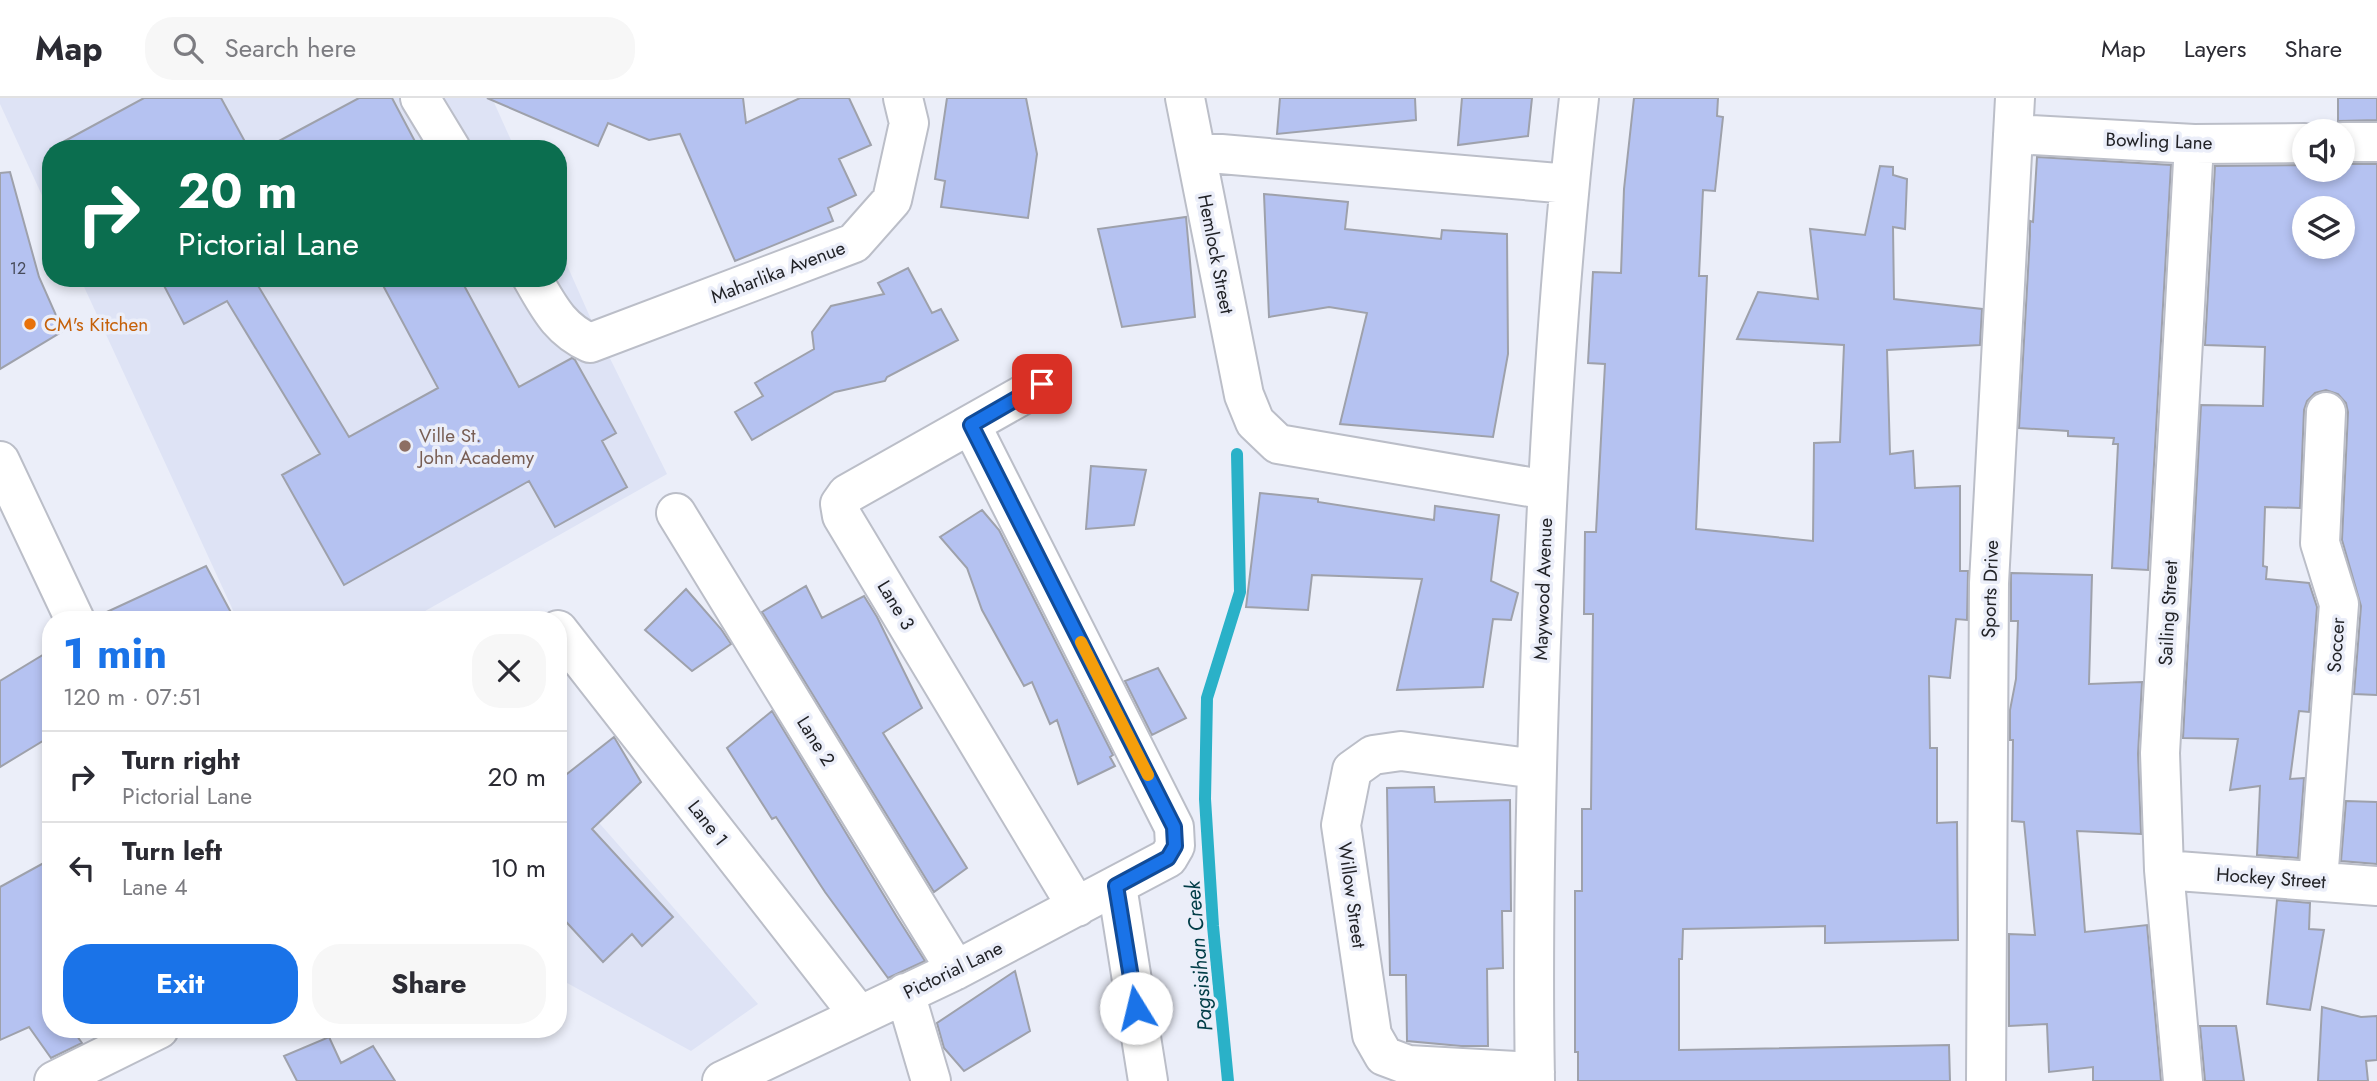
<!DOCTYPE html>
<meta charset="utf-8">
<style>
body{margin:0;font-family:Jost,sans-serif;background:#f7f7f7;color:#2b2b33;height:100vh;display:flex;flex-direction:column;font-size:26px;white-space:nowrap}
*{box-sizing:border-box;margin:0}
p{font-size:23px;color:#7c7c81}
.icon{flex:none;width:38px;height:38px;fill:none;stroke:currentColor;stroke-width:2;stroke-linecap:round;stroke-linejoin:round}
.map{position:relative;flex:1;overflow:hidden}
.drawer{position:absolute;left:42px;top:513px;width:525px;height:427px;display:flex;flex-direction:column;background:#fff;border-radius:28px;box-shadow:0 4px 10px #0003}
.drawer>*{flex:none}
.guide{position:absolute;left:42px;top:42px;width:525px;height:147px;border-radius:28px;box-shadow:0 4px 10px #0003;background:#0b6e4f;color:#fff;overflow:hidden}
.buttons{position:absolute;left:2292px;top:21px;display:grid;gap:14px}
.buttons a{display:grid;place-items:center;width:63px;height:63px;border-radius:50%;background:#fff;box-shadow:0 4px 10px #0003;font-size:35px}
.pin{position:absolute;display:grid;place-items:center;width:60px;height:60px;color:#fff;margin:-30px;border-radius:14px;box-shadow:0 4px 10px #0006}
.me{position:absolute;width:77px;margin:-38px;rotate:351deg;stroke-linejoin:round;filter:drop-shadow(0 0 5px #0008)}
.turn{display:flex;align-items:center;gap:24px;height:147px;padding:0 21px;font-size:32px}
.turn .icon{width:91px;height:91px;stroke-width:2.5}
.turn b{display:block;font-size:49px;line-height:60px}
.round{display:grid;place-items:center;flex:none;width:74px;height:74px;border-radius:28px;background:#f7f7f7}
.summary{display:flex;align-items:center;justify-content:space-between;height:119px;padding:0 21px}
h1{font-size:42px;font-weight:700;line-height:52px;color:#1a73e8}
.action{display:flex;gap:14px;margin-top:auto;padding:14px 21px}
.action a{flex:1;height:80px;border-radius:28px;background:#1a73e8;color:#fff;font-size:28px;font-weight:700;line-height:80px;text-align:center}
.action a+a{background:#f7f7f7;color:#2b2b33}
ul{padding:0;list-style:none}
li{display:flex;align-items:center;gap:21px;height:91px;padding:0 21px;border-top:2px solid #e1e1e2}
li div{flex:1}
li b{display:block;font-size:26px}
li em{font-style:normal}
header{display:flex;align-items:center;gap:42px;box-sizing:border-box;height:98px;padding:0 35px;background:#fff;border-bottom:2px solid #e1e1e2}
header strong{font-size:33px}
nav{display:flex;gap:38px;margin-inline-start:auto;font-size:24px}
.search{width:490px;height:63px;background:#f7f7f7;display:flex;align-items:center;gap:18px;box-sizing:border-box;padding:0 24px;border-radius:28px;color:#7c7c81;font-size:26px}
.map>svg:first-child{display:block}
.built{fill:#dee3f5}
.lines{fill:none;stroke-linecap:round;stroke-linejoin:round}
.stream{stroke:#2ab1c8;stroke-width:12}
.building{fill:#b5c2f1;stroke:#9ea1ab;stroke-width:2;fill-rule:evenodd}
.minor-casing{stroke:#bbbec8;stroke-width:42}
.minor{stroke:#fff;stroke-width:38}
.route-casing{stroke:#114b97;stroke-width:18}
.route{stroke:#1a73e8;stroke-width:12}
.slow{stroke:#f59e0b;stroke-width:12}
.food-dot{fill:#e8710a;stroke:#ebeef9;stroke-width:2.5}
.education-dot{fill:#8d6e63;stroke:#ebeef9;stroke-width:2.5}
.labels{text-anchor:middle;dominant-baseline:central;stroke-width:7;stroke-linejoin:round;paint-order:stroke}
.number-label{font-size:16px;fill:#474b5a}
.street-label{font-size:19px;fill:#222327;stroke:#ebeef9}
.food-label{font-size:19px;fill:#c56008;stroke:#ebeef9;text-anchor:start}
.education-label{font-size:19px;fill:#785e54;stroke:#ebeef9;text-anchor:start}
.water-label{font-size:21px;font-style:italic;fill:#013d47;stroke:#ebeef9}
</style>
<header>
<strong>Map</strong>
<div class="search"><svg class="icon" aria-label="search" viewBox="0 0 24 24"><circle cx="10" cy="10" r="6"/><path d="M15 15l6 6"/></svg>Search here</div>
<nav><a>Map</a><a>Layers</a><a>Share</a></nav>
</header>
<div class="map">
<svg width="2377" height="983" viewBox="0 0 2377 983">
<rect width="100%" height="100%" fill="#ebeef9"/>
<path class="built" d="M0 0H492L515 51H51V117L0 6Z
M558 147 594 228 667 376 418 517 421 521H237L80 180H558Z
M558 678 758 906 691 953 558 880Z"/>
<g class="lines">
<path class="stream" d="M1228 983 1213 828 1205 701 1207 600 1240 494 1237 356"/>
</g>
<path class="building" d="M144 0H221L249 51H50Z
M359 0H392L419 51H264Z
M487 0H743L746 25 800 0H849L871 47 839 61 856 97 828 110 833 123 735 163 680 36 649 42 608 25 598 48Z
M947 0H1026L1037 56 1028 120 941 109 945 83 935 81Z
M1280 0H1415L1416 22 1277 36Z
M1462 0H1532L1528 38 1458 47Z
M1634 0H1718L1717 18 1723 19 1715 93 1703 92 1699 178H1707L1696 431 1813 443 1814 345 1840 344 1844 247 1737 241 1758 194 1818 201 1810 131 1865 137 1880 68 1893 69V77L1907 81 1905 131 1893 129 1894 201 1982 211 1980 247 1887 252 1890 356 1913 353 1915 390 1960 388V473H1968L1967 522 1956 521 1950 580 1929 578 1930 650H1937V725L1957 724 1958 842 1825 845V828L1683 831 1682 861H1679V952L1949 947 1950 983H1578V954H1575V793H1582V711H1591L1593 516H1584L1585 434H1596L1605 266 1588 265 1593 174 1621 175 1624 91Z
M2338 0H2377V22L2338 23Z
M2037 59 2171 67 2148 472 2112 470 2118 346H2113L2114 340 2068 338V333L2019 330 2030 138V123L2033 124Z
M2343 66H2377V597L2354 596 2361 508 2342 442 2348 314 2346 305 2338 296 2326 292 2315 295 2307 303 2304 312 2300 410 2265 409 2263 468 2267 469 2266 481 2309 485 2317 509 2309 614 2299 613 2290 681 2304 680 2298 760 2257 757 2260 688 2230 692 2238 641 2183 640 2201 307 2263 308 2265 249 2205 247 2215 68 2305 67V72H2343ZM2305 110H2343V149H2305Z
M10 74 39 179 63 233 0 271V75Z
M1264 96 1348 104 1345 131 1441 141 1442 132 1507 136 1508 256 1493 339 1340 326 1367 215 1329 209 1269 219Z
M1186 119 1195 219 1122 229 1098 131Z
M908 170 932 215 941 211 958 242 887 279 885 283 835 294 752 342 735 314 763 298 755 285 814 251 812 234 831 208 884 196 878 185Z
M160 180H268L257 186 349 339 438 290 379 180H460L519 289 572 260 575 262 616 335 602 343 627 389 555 429 529 383 344 487 282 377 320 356 227 203 184 226Z
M1091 368 1146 372 1134 427 1086 431Z
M1260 395 1318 401V404L1434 422 1435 408 1499 417 1491 483 1518 495 1511 522 1493 521 1483 589 1397 592 1422 481 1312 477 1308 512 1246 509Z
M982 412 999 432 1113 657 1110 659 1115 668 1078 686 1057 622 1050 626 1032 584 1024 588 982 512 967 470 940 439Z
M206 468 235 522H96V519Z
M2011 475 2092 477 2089 586 2142 584 2138 656 2141 736 2077 733 2085 834 2147 827 2161 983H2093V969L2049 974 2047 926 2009 928V836L2035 837 2024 724 2012 723 2013 642H2010V612L2016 581 2018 523H2011Z
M806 488 822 520 864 498 877 519 922 610 883 635 967 770 934 794 762 514Z
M686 491 721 531 731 546 692 573 645 532Z
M51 552V638L0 669V583Z
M1158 570 1186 620 1152 637 1125 583Z
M772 613 897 819 925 863 888 880 825 794 776 719 772 721 727 650Z
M614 639 641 684 592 731 673 819 642 848 632 836 603 864 558 815V683Z
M1434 689 1435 704 1510 702 1511 813H1502L1503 870 1487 871 1488 948H1461L1407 943 1406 877H1390L1387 690Z
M2346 703 2377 704V766L2341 763Z
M51 761V931H72L82 945 51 960 29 929 0 942V789Z
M2277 802 2310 805 2309 831 2324 832 2310 912 2267 906Z
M1015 873 1030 933 964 973 944 950 937 925Z
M2322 909 2361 919 2377 918V962L2366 963 2368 983H2318Z
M2200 928H2236L2244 983H2205Z
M329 939 341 965 373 948 395 983H297L284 958Z"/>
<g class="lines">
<defs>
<path id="minor" d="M420 0 451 51
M1185 0 1244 297 1255 324 1278 346 1547 392
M2013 36 2194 46 2305 45
M2343 44H2377
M1198 54 1569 86
M532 180C549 209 559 231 590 245L854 145 892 102 909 25 903 0
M1042 286 847 396 840 406 842 418 1077 809
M0 363 75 522
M676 415 956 872
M558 532 859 917
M2164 772 2377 788
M2318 783 2339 506 2320 445 2326 314
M1117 788 1148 983
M905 895 931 983
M1535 974 1408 967 1384 958 1372 937 1341 727 1352 672 1373 657 1401 653 1536 671
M54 983 159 931
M722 983 956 872 1168 760 1175 748 1174 729 971 327
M1535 983C1532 828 1536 672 1542 517 1549 345 1559 172 1579 0
M1986 983 1989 485 2015 0
M2183 983 2164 772 2160 655 2194 46"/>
</defs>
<use href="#minor" class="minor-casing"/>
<use href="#minor" class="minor"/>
</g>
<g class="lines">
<defs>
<path id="route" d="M1042 286 971 327 1174 729 1175 748 1168 760 1116 788 1136 910"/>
</defs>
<use href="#route" class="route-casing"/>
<use href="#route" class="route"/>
<path class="slow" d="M1081 544 1148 677"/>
</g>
<circle class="food-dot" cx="30" cy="226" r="7"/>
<circle class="education-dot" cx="405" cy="348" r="7"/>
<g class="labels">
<g class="number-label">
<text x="18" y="170">12</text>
</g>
<g class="street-label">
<text transform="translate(2159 43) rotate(2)">Bowling Lane</text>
<text transform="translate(1216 156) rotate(79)">Hemlock Street</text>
<text transform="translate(778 174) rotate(-21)">Maharlika Avenue</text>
<text transform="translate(1543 491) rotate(-88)">Maywood Avenue</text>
<text transform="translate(1990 491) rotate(-88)">Sports Drive</text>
<text transform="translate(896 507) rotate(59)">Lane 3</text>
<text transform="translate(2168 515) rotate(-87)">Sailing Street</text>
<text transform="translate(2336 547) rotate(-86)">Soccer</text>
<text transform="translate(816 643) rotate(58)">Lane 2</text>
<text transform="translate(708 725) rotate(52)">Lane 1</text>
<text transform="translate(2271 780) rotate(4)">Hockey Street</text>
<text transform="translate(1352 797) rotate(82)">Willow Street</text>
<text transform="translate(953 872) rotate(-26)">Pictorial Lane</text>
</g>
<g class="food-label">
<text x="44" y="226">CM's Kitchen</text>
</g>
<g class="education-label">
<text x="419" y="337">Ville St.<tspan x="419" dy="22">John Academy</tspan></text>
</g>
<g class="water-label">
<text transform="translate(1199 858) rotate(-95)">Pagsisihan Creek</text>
</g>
</g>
</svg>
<div class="buttons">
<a><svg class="icon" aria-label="sound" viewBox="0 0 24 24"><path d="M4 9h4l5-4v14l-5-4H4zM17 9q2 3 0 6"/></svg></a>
<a><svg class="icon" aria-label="layers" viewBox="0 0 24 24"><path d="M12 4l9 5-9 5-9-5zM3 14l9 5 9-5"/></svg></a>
</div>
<div class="pin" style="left:1042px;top:286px;background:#d93025"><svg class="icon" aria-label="arrive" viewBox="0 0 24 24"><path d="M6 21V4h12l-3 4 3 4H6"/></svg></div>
<svg class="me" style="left:1136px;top:910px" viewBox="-20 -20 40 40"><circle r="19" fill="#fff"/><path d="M0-13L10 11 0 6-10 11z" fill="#1a73e8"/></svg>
<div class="guide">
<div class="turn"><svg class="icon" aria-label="right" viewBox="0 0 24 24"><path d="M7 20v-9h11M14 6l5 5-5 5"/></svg><div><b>20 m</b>Pictorial Lane</div></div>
</div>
<section class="drawer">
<div class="summary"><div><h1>1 min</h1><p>120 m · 07:51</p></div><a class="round"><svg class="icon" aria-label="close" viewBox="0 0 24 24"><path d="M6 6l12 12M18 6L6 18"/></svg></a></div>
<ul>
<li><svg class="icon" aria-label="right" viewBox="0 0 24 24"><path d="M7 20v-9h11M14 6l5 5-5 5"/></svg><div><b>Turn right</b><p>Pictorial Lane</p></div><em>20 m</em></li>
<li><svg class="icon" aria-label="left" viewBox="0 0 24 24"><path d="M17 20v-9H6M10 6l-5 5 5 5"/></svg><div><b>Turn left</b><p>Lane 4</p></div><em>10 m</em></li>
</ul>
<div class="action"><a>Exit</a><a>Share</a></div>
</section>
</div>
